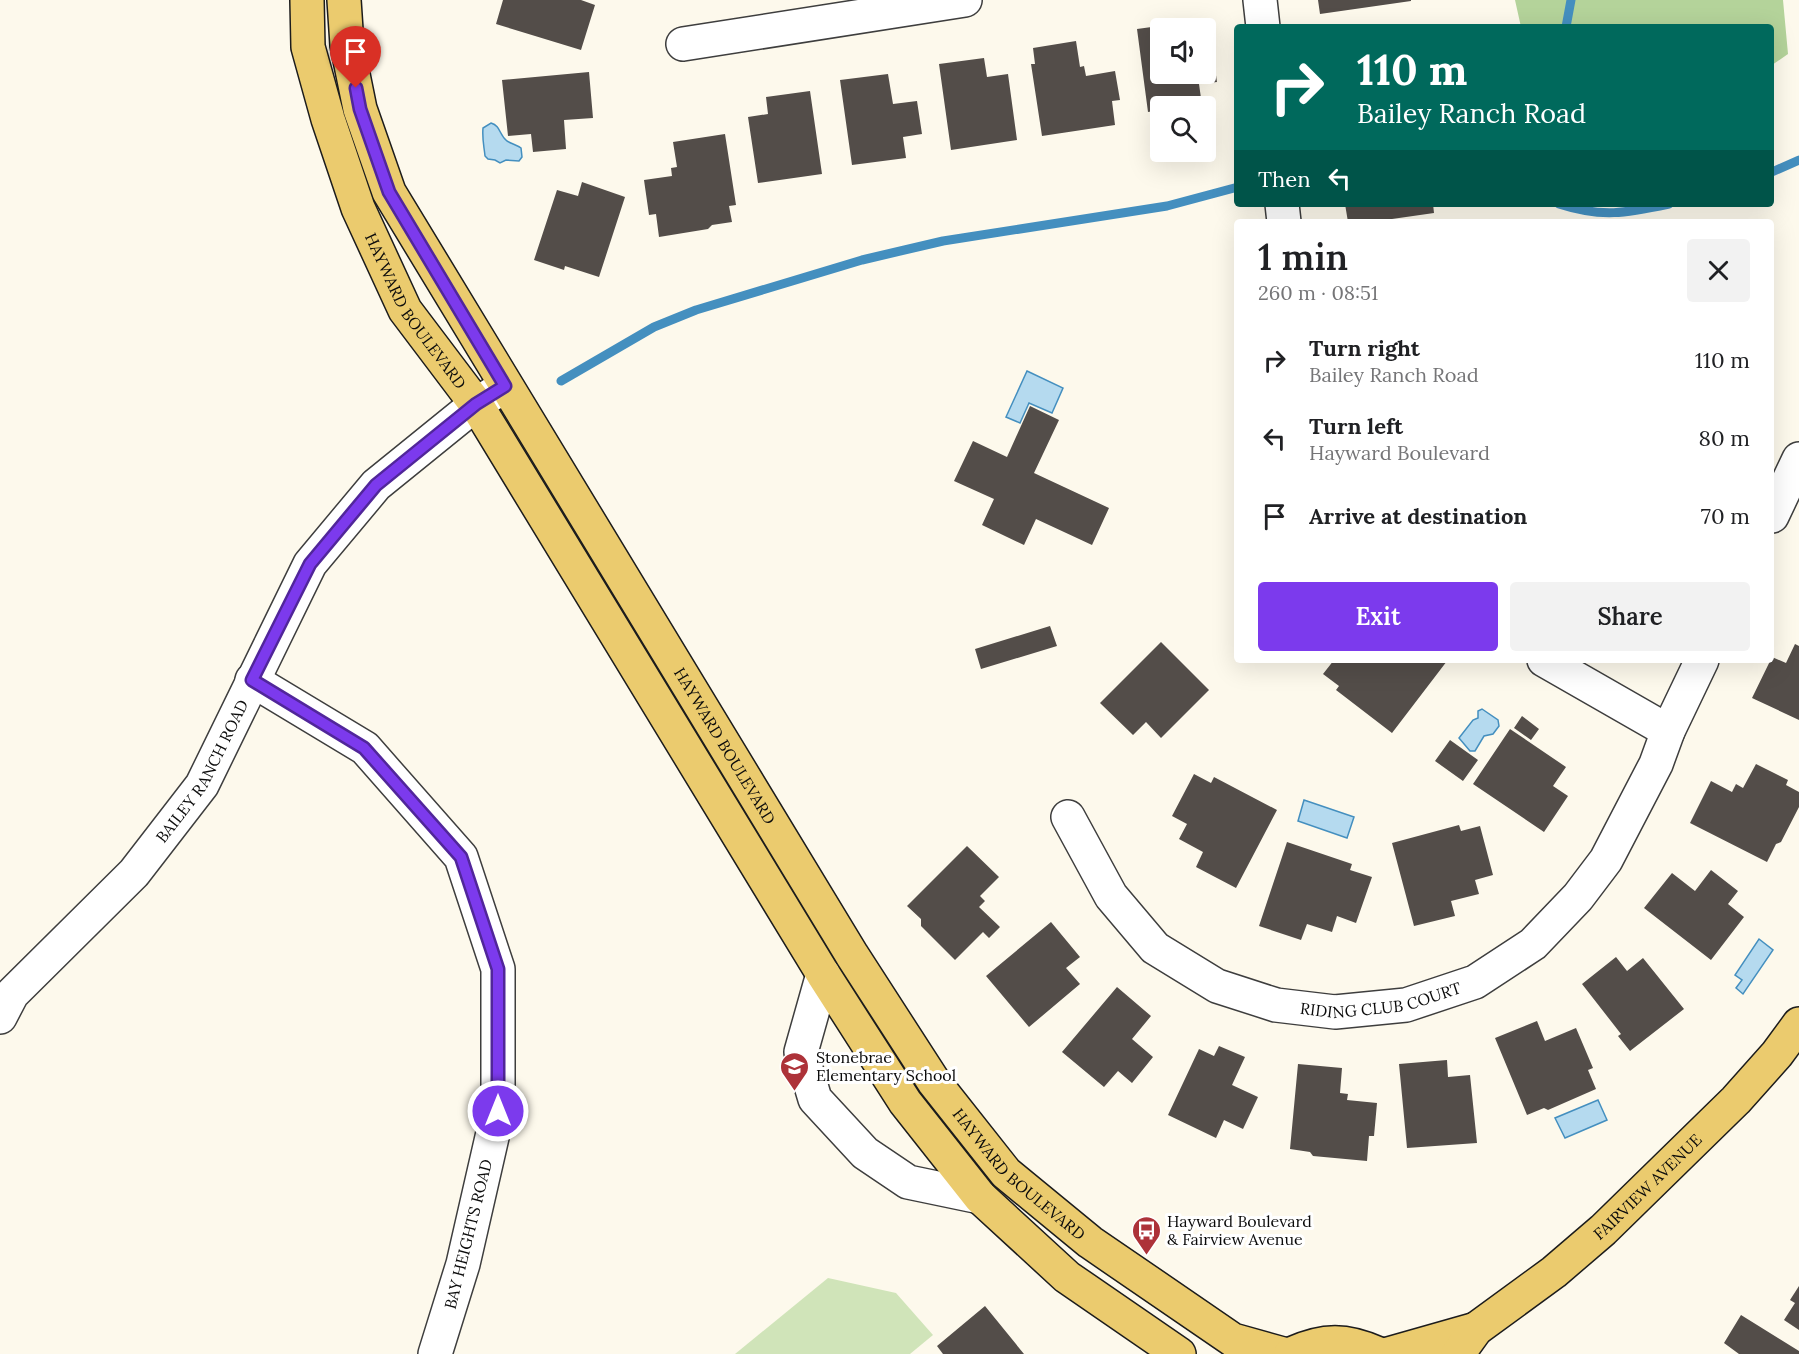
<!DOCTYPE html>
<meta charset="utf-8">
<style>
body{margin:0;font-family:Lora,serif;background:#f2f2f2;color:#202124;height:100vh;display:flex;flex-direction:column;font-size:22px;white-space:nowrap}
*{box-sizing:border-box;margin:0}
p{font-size:20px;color:#757577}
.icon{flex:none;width:33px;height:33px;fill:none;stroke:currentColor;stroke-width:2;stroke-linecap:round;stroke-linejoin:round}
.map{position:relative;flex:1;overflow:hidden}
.sheet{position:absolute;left:1234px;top:219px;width:540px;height:444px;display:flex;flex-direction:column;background:#fff;border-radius:6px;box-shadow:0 6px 24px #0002}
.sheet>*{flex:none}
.banner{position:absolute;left:1234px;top:24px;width:540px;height:183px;border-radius:6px;box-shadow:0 6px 24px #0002;background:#00695c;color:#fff;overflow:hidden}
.tools{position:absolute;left:1150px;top:18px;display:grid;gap:12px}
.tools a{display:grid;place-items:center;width:66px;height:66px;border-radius:6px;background:#fff;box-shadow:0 6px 24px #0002;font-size:30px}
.pin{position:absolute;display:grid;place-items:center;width:51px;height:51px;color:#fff;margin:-62px -26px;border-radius:50% 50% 50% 0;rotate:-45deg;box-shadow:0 0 6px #0007}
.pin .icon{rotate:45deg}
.me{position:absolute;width:66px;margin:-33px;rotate:0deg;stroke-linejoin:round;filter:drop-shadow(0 0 4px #0008)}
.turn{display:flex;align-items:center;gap:21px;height:126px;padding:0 24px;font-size:27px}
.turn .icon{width:78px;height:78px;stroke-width:2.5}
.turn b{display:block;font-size:42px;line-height:51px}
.then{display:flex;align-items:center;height:57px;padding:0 24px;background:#0003;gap:12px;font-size:22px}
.round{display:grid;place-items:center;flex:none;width:63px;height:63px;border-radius:6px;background:#f2f2f2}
.headline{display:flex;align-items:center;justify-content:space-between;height:102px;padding:0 24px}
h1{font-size:36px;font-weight:600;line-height:45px}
.button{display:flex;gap:12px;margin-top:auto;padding:12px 24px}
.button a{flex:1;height:69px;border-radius:6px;background:#7c3aed;color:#fff;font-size:24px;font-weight:600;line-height:69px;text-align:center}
.button a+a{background:#f2f2f2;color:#202124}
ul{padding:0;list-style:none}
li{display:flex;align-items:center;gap:18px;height:78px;padding:0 24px}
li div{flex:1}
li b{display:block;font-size:22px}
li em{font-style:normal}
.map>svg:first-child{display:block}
.green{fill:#d0e4b9}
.forest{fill:#b4d39a}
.water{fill:#b5daef;stroke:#448fbf;stroke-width:1.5}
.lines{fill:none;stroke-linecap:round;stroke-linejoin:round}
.stream{stroke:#448fbf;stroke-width:9}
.building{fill:#534d49}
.minor-casing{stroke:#3e3e3e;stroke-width:36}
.major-casing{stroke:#1c1c1c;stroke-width:36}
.minor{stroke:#fff;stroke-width:33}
.major{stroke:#ebcb6e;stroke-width:33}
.route-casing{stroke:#51269a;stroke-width:15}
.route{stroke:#7c3aed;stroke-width:10}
.labels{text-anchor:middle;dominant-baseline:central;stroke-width:6;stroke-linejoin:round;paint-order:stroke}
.street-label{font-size:16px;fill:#0b0b0b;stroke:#fff}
.poi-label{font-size:16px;fill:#0b0b0b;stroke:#fff;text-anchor:start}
</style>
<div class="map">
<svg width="1799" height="1354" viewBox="0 0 1799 1354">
<rect width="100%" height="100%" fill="#fdf9ec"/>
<path class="green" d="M828 1278 896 1293 933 1335 910 1354H735Z"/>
<path class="forest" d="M1515 0H1783L1788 54 1772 65V27H1521Z"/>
<path class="water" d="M491 123C501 126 499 135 507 141 512 144 517 145 521 148L522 157 519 161 506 160 500 163 495 160 488 159 485 156C484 146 482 139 483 128Z
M1027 371 1063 388 1052 413 1029 403 1020 423 1006 417Z
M1482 709 1498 720 1499 726 1493 734 1484 736 1475 751H1470L1459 738 1473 720 1478 718V711Z
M1304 800 1354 817 1347 838 1298 821Z
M1759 939 1773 950 1743 994 1736 988 1742 980 1735 975Z
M1598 1100 1607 1120 1565 1138 1555 1118Z"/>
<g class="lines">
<path class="stream" d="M1566 27 1571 0
M1772 172 1799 160
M1559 204C1602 218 1626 213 1669 204
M561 381 654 327 696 310 862 260 943 241 1167 206 1238 187"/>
</g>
<path class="building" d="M503 0H581L595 5 581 50 496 24Z
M1318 0H1411V1L1320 14Z
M1181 23 1182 28H1161V74H1206V48H1212L1217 82 1199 84 1202 105 1161 106V110L1148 112 1137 29Z
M1076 41 1080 67 1084 66 1086 76 1115 71 1120 100 1112 101 1115 125 1042 136 1031 64H1035L1033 48Z
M984 58 987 77 1008 74 1017 140 951 150 939 64Z
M589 72 593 118 564 120 566 149 533 152 531 134 508 136 502 80Z
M888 74 893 104 917 101 922 134 903 137 906 158 852 165 840 80Z
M810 91 822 174 758 183 748 117 768 114 766 97Z
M725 134 736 205 729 206 732 222 712 225 708 229 659 237 656 214 649 215 644 180 672 176 671 168 677 167 673 142Z
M582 182 625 197 599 277 565 266 564 270 534 260 557 190 578 196Z
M1345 204H1433L1434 213 1371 222H1348Z
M1030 406 1059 420 1034 473 1109 508 1092 545 1036 519 1024 545 982 525 994 499 954 481 973 441 1007 457Z
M1050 626 1057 646 981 669 975 649Z
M1161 642 1209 690 1161 738 1146 722 1133 735 1100 703Z
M1795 644 1799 646V720L1752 698 1772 657 1786 663Z
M1334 660H1446L1447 661 1392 733 1336 690 1339 686 1323 674Z
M1522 716 1539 729 1531 740 1514 728Z
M1510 729 1566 767 1553 786 1568 796 1544 832 1473 784Z
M1450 740 1478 760 1463 781 1435 761Z
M1756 764 1788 780 1786 785 1799 792V807L1781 842 1776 844 1767 862 1690 823 1711 781 1732 792 1736 784 1743 788Z
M1194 774 1211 783 1214 777 1277 810 1236 888 1196 867 1203 852 1179 839 1187 824 1172 816Z
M1459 825 1461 831 1480 826 1493 875 1475 880 1479 894 1451 901 1455 916 1414 926 1392 843Z
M1287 842 1352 864 1350 870 1372 877 1356 923 1337 916 1332 932 1307 924 1301 940 1259 926Z
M967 846 999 877 980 896 985 901 979 907 1000 927 989 938 983 932 955 960 921 926V919L907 906Z
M1711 870 1738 891 1728 904 1744 917 1711 960 1644 908 1672 873 1695 891Z
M1051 922 1080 957 1066 968 1080 984 1029 1027 986 976Z
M1616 957 1627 971 1643 958 1684 1009 1630 1051 1618 1036 1621 1034 1582 984Z
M1117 987 1151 1016 1132 1039 1153 1057 1132 1083 1118 1071 1104 1087 1062 1052Z
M1537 1021 1545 1041 1576 1028 1593 1068 1588 1070 1596 1089 1548 1110 1544 1108 1527 1115 1495 1038Z
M1219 1046 1245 1057 1232 1085 1258 1097 1243 1129 1224 1120 1216 1138 1168 1115 1199 1049 1214 1056Z
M1447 1060 1448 1077 1470 1075 1477 1143 1407 1148 1399 1064Z
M1298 1064 1342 1068 1340 1093 1348 1094 1347 1100 1377 1103 1374 1136H1369L1367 1161 1313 1156 1310 1152 1290 1149Z
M1799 1286V1330L1784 1320 1795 1303 1790 1300Z
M985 1306 1024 1354H943L937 1346Z
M1741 1315 1799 1351V1354H1739L1724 1343Z"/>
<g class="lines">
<defs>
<g id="minor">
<path d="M1260 0 1263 27"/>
<path d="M683 44 965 0"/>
<path d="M1282 204 1284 222"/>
<path d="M1772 516 1799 459"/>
<path d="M1544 660 1668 731"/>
<path d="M252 680 365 748 461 857 498 969V1111L463 1264 435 1354"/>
<path id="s1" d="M1068 817 1111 896 1155 948 1217 986 1276 1005 1335 1012 1406 1005 1475 982 1533 944 1578 897 1606 860 1656 764 1668 731 1702 660"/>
<path d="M823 974 801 1052 815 1099 865 1153 908 1182 980 1197"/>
<path id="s2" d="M0 1017 12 994 134 873 202 785 310 564 376 485 476 404 499 390"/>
</g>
<g id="major">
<path id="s3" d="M307 0 308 47 328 119 358 208 405 310 476 404 823 974 905 1102 980 1197 1067 1277 1179 1354"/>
<path id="s4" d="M344 0 347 45 360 109 389 192 852 955 934 1082 1006 1173 1090 1242 1233 1340 1283 1354"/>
<path d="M1291 1354C1324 1339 1346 1339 1379 1354"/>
<path d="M1388 1354 1476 1329"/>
<path id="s5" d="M1458 1354 1476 1329 1554 1272 1603 1230 1736 1100 1777 1054 1799 1024"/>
</g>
</defs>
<use href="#minor" class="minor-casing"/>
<use href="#major" class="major-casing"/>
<use href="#minor" class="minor"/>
<use href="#major" class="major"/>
</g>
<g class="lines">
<defs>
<path id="route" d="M356 88 360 109 389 192 505 386 476 404 376 485 310 564 252 680 364 748 461 857 498 969V1111"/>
</defs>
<use href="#route" class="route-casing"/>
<use href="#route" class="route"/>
</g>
<defs>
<symbol id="school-pin" viewBox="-11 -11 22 30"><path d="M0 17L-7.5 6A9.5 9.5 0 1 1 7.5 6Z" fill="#ad3239" stroke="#fff"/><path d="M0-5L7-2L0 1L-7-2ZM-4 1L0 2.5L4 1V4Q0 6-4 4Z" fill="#fff"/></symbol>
<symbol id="bus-pin" viewBox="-11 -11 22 30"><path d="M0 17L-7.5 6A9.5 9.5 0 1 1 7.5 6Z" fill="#ad3239" stroke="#fff"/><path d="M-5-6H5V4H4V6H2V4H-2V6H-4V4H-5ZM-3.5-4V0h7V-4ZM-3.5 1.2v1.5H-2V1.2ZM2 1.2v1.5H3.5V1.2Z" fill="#fff"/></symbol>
</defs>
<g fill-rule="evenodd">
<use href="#school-pin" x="778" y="1050" width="33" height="45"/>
<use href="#bus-pin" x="1130" y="1214" width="33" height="45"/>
</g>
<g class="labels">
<g class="street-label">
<text stroke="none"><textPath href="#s3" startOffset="334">HAYWARD BOULEVARD</textPath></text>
<text stroke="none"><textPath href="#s4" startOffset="846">HAYWARD BOULEVARD</textPath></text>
<text stroke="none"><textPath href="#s2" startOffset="321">BAILEY RANCH ROAD</textPath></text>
<text stroke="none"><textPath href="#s1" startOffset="399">RIDING CLUB COURT</textPath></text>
<text stroke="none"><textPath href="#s4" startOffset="1368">HAYWARD BOULEVARD</textPath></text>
<text stroke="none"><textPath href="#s5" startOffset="254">FAIRVIEW AVENUE</textPath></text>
<text transform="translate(468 1234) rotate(-76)">BAY HEIGHTS ROAD</text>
</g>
<g class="poi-label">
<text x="816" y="1057">Stonebrae<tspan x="816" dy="18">Elementary School</tspan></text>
<text x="1167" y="1221">Hayward Boulevard<tspan x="1167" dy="18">&amp; Fairview Avenue</tspan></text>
</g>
</g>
</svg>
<div class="tools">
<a><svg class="icon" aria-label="sound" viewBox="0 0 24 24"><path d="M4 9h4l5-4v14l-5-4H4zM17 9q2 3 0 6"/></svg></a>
<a><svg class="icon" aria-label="search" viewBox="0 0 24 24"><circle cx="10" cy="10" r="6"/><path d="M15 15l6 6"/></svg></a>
</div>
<div class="pin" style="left:356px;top:88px;background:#d93025"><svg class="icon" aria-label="arrive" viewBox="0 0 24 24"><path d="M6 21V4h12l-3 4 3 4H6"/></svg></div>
<svg class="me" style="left:498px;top:1111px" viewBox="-20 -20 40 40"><circle r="17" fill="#7c3aed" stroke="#fff" stroke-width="3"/><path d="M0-11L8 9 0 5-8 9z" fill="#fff"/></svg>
<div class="banner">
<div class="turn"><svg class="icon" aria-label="right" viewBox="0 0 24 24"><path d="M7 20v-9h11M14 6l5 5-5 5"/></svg><div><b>110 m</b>Bailey Ranch Road</div></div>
<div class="then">Then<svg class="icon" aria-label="left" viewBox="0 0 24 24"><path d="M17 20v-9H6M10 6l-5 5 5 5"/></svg></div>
</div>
<section class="sheet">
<div class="headline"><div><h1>1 min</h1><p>260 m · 08:51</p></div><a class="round"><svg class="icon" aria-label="close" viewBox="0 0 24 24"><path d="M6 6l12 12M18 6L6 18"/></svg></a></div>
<ul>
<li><svg class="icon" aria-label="right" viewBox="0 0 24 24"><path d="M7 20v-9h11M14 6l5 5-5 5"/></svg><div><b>Turn right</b><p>Bailey Ranch Road</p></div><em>110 m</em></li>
<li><svg class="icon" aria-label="left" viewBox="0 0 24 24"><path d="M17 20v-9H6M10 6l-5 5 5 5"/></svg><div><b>Turn left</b><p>Hayward Boulevard</p></div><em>80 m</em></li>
<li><svg class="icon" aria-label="arrive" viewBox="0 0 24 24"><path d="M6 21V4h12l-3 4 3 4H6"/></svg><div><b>Arrive at destination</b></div><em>70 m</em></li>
</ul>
<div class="button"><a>Exit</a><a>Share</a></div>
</section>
</div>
